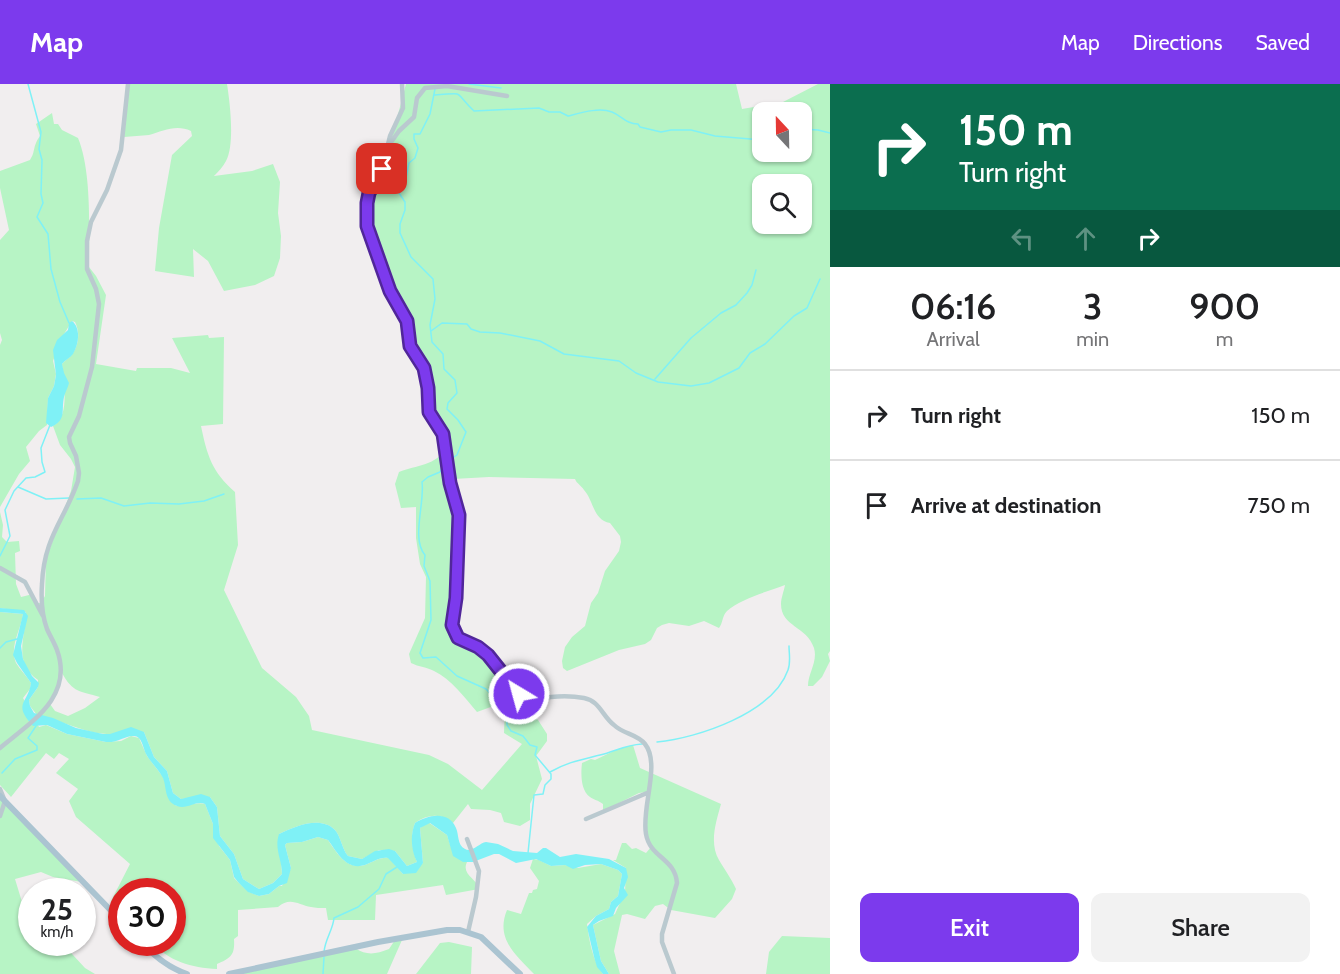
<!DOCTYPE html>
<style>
body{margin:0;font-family:Cabin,sans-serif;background:#f2f2f2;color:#202124;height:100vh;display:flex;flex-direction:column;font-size:22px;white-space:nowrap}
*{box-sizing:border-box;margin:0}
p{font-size:20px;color:#757577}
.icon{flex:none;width:33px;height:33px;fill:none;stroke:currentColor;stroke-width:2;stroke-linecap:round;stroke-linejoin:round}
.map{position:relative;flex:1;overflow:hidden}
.side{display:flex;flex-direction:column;background:#fff;width:510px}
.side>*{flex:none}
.banner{background:#0b6e4f;color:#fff;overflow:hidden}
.needle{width:39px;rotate:338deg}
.buttons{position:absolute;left:752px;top:18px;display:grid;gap:12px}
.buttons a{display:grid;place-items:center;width:60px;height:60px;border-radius:12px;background:#fff;box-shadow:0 2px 4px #0004;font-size:30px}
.speed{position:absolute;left:18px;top:794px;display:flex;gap:12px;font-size:30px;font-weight:700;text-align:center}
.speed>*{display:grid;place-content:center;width:78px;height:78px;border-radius:50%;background:#fff;box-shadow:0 2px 4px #0004;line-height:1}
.speed small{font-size:15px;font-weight:400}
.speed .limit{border:9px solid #d22;background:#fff;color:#111}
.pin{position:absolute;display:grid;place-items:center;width:51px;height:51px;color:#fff;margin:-26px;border-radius:12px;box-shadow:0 3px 9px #0006}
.me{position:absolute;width:66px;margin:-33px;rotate:323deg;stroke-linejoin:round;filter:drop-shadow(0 0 4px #0008)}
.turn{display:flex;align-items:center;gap:21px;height:126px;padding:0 30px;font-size:27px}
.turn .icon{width:78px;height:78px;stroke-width:2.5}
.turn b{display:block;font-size:42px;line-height:51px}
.lanes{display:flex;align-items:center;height:57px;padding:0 30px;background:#0003;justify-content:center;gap:30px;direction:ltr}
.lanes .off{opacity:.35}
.eta{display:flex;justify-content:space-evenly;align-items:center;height:102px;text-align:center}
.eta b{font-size:36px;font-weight:600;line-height:42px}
.action{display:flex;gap:12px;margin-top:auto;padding:12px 30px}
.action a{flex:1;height:69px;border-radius:12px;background:#7c3aed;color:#fff;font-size:24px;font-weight:600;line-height:69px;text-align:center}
.action a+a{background:#f2f2f2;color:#202124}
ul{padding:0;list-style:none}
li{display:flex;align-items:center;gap:18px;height:90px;padding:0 30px;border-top:2px solid #e0e0e0}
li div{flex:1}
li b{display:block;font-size:22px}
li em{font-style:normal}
header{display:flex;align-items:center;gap:36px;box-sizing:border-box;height:84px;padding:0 30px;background:#7c3aed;color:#fff}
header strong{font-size:28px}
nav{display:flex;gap:33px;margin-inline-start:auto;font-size:21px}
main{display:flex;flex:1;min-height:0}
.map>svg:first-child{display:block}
.green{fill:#b7f4c5;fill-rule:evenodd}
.water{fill:#7ff1f6}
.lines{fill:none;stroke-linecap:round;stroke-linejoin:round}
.stream{stroke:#7ff1f6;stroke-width:1.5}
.minor{stroke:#bac9cf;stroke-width:4.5}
.major{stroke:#abc4d1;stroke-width:6}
.route-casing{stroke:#51269a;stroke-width:15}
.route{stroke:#7c3aed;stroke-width:10}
</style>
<header>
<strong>Map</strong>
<nav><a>Map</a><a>Directions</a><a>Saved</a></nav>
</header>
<main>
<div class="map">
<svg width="830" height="890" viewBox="0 0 830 890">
<rect width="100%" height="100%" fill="#f1eeef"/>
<path class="green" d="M129 0H227C230 19 235 61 226 77 223 83 218 88 214 92L252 87 273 80 280 98 278 129 281 152 280 174 274 192 255 201 224 207 208 177 193 165 194 193 155 187 159 144 172 71 192 52 191 47C176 40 163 47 149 51 141 52 132 52 124 53Z
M406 0H736L742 25 783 18 818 0H830V567L828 570 830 577 822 593 813 602H808C808 589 818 578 814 564 807 542 781 543 781 520 781 514 784 507 785 501 767 508 742 514 727 527 722 532 723 539 719 544L704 537 689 542 669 539 662 541 657 544 651 556 645 560 619 566 567 587 563 584 562 577 565 563 572 553 585 542 591 519 598 509 605 487 619 467 621 458 620 452 610 439C593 436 594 417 584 406 581 401 577 400 575 395L489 393 453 395 461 432 452 539C461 554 470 551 482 561 499 576 511 592 523 610L512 618 514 623 538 636 547 650V657L536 672 542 695 530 720V736L520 742 504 738 501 729 490 726 471 725 468 720 453 739C441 729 428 730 415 739 410 752 412 766 417 778L407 782 395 767 379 766 362 775 348 772C342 765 341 753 335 746 320 731 294 743 279 750L282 790 273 799 259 805 243 795 234 770 220 752 217 723 210 713 181 715 173 709 167 687 154 673 144 648C127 649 109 652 92 648 72 643 56 635 37 631L30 622 29 616 38 603V596C12 578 26 553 26 528L0 524V428L3 441 2 453 7 458 19 457 20 467 15 469 16 500 21 513 33 510 37 519H41L45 512 46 475 71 407 75 383 71 375 60 361 53 342C71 331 63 298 62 280 65 276 71 273 73 269 79 260 80 248 75 238L72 237 61 255 53 277 56 290 54 302 48 314 47 341 39 347 26 363 30 377 19 390 0 423V261L2 256 0 249V156L9 146 0 104V87L30 76C36 67 32 63 40 52L36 40 52 29 54 40H58L62 46 78 54C92 88 89 146 89 183L96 192 106 211 96 280 136 287 137 284H171L190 289 172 254 208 251 209 254 224 253 223 340 201 342C207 371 212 388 235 408L238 461 224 506 262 584 296 613 309 632 312 646 429 671 448 680 482 706 522 660 504 649 505 622 499 620 477 628C465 614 451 595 434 587 427 583 419 583 411 579L409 570 425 534 426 493 420 480 416 454V423L401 424 395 400 399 388C416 381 437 382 446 363V352L431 321 427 288 409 234 394 203 371 142 368 118 372 103 396 38ZM762 28H801V68H762ZM762 100H801V140H762ZM62 589C73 609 80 607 100 613L85 624 68 632 55 627 50 620Z
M0 528 23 530C21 546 9 562 16 579 20 586 27 592 31 599L30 605 23 614 39 643 46 641 67 650 106 658 121 657 131 652 139 654 147 672 163 693 176 722C185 723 197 717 205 720L213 740 219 762 230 776 234 794 238 798 249 808 259 812 269 810 279 802H282L291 784 285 761 287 759 302 758 318 753 328 756C337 769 346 786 365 781 374 778 379 773 389 774L403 790 423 779 420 744 428 738 447 751C451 763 453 774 467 778 461 791 477 794 479 805L446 811 443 801 376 811 375 836H328L326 824C321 824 315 824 311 823 299 821 290 812 278 823L238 826V852L234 855C235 871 231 874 217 880V885C191 884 169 877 151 858H172V807H122L121 828 111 817 130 780 76 733 69 717 78 705 56 689 69 675 59 669 54 675 46 669 11 713 0 701Z
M633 661 640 684 721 720C716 738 709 759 719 776 725 786 731 794 736 805L732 815 715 834 671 826 663 820 655 822 645 835 627 830 622 831 614 867 620 890H609L601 877 593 841 615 830 625 808 626 784 613 776H616L622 759H626L632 765 636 764 646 769 651 763 647 755 646 708 639 709 603 727V720C598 716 594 716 590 713 580 706 581 688 582 679L591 675 595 676 618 665Z
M0 712 82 798 53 793 41 788 15 795 22 818 31 832 32 858H61L85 884 95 890H0Z
M533 775 539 776 551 782 565 781 578 784 601 780 618 786 622 790 618 812 611 818 609 825 596 832 587 840C589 856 593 878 603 890H534C516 871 495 855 507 826L521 830 529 809H532L533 806 537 805 539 797 530 784Z
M782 852 830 854V890H766L769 868Z
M395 856H402L387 890H228L355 864C367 872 376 870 389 865Z
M449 858 472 863 471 890H416L440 859Z"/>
<path class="water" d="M72 237C81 244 79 260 73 270 70 274 65 276 62 280L64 289 69 299C68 304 65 308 64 313 61 327 67 336 51 343L46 339 48 314 54 302 56 291 53 266 57 256 68 246 69 239Z
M0 524 24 526 28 532 21 562 23 575 32 592 39 599 38 603 29 616 30 622 34 629 53 634 76 644 103 650H110L131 643 144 648 154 673 167 687 173 709 181 715 201 710 210 713 217 723 220 752 234 770 243 795 259 805 273 799 282 790C282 775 274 765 279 750 294 743 320 731 335 746 341 753 342 765 348 772L362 775 375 767 389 765 395 767 407 782 417 778C411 767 410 751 415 739 427 731 449 726 456 744 459 750 457 761 465 765 472 769 479 759 486 758L498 760 513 767 537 769 543 764H546L560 773 576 770 609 775 626 784 628 793 624 804 628 811 616 824 613 832 599 837 593 841 601 877 609 890H603L597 883 594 873 587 843 596 832 609 825 611 818 618 812 622 790 618 786 601 780 585 781 573 785 565 781 551 782 536 775 516 779 499 770H494L473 778H463L453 772 447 751 430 739 420 744 423 779 416 789 403 790 388 774C379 773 374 778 365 781 346 787 337 768 328 756L318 753 302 758 287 759 285 761 291 784 287 799 279 802 269 810 259 812 248 808 238 798 234 793 230 776 213 754V740L205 720C196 716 187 726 177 722 164 717 167 704 163 694 159 686 151 679 146 670 143 664 142 652 134 652 126 651 118 659 106 658L67 650 47 641 33 642C12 619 28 620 31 599L17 579 13 571 23 530 0 528Z"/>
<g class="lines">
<path class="stream" d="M28 0 41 48 39 65 42 76 41 110 43 119 37 133 48 150 51 185 60 218 69 239
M469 0 501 4
M435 5 430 30 420 50H414V55L418 64 415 74 409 79 405 99 399 109 405 118V126L400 140V149L411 173 433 195 435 215 430 241 432 258 443 270 444 285 455 296 457 309 448 319 447 325 458 336 466 348 457 371 451 375
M435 11C467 9 452 6 474 27L539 24 549 28H560L568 32C580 29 599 23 612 28 622 32 626 40 638 40L640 43 661 48 671 46H691L715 52 762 56
M801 45 818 46 830 49
M431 247 442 239 467 240 471 245 480 248 500 249 540 257 564 270 619 277 636 289 658 298 691 302 709 299 739 284 750 269 765 260 794 232 807 224 820 195
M655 295 691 254 721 229 736 221 747 209 752 201 756 186
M445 377 440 388 428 393 422 398C425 419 411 455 425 471L424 482 430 497 431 536 420 569 423 574 436 573 457 592 486 605 506 626 507 641 511 647 523 652 530 661 537 663 535 671 551 690V695L545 701 543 710 534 711 528 769
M18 403 46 415 69 414
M77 415 101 414 124 422 150 419 179 420 204 417 224 410
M0 472 10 452 5 426 14 407 26 394 35 393 45 388 42 378 41 364 50 341
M0 564 6 558 17 555
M657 658C698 654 773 629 788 586 791 578 789 570 789 562
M550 688C568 678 580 676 600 671 616 667 625 661 642 660
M2 689 15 675 37 666V662L28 654 36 642
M324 868C325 855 333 846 334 834L358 823 379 805 386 790 397 783
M323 890 324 873"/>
<path class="minor" d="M402 0 403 24 390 52 382 85 369 109 367 119V142L390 207 407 237 410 262 424 284 428 304 429 329 443 350 450 399 459 431 456 514 452 535 453 546 458 554 478 563 488 571 524 614C533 618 542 614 551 613 562 612 573 612 584 614 600 617 602 632 614 641 623 650 637 650 645 660 661 680 641 724 646 750 650 774 675 774 677 799L662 850V858L674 890
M389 61 399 47 414 33 417 14 425 4 447 2 507 12
M0 484 25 498 43 532
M0 664C31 638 74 613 57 566 54 558 50 552 47 545 42 531 41 514 42 500 44 453 64 437 78 397L79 389 76 372 70 359 69 353 79 332 92 283 99 220 96 205 87 185V157L91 138 107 106 121 66 128 0
M0 705 5 717 0 732
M586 735 647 709
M467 755 479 787 476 813 468 848"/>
<path class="major" d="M0 712 122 838
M141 858C154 872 169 884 187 890
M229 890 378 858 447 846H460L481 853 520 890"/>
</g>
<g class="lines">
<defs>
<path id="route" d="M382 85 369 109 367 119V142L390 207 407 237 410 262 424 284 428 304 429 328 443 350 450 399 459 431 456 514 452 541 458 554 478 563 488 571 519 610"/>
</defs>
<use href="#route" class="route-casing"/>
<use href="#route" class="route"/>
</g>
</svg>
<div class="buttons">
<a><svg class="needle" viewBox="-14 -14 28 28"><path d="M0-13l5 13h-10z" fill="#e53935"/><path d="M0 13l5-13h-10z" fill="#757577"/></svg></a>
<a><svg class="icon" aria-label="search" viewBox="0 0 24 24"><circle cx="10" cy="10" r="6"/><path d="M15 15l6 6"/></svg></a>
</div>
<div class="speed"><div>25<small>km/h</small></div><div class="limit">30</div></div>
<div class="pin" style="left:382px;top:85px;background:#d93025"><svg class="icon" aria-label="arrive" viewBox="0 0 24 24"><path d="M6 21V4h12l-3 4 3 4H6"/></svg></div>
<svg class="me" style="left:519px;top:610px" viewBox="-20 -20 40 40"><circle r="17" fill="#7c3aed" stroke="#fff" stroke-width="3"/><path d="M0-11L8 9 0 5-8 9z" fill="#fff"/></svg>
</div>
<section class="side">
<div class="banner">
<div class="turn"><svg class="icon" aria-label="right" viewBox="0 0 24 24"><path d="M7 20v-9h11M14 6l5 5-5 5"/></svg><div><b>150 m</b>Turn right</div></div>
<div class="lanes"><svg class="icon off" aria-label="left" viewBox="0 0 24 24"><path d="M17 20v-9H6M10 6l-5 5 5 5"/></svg><svg class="icon off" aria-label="ahead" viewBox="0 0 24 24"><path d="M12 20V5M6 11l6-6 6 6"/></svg><svg class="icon" aria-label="right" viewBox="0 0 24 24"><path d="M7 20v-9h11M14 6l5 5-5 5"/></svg></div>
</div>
<div class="eta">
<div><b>06:16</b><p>Arrival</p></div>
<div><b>3</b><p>min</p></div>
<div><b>900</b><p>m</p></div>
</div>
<ul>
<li><svg class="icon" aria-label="right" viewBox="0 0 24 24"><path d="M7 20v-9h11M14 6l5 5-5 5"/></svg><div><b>Turn right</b></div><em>150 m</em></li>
<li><svg class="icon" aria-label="arrive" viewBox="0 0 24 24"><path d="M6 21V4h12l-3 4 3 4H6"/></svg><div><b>Arrive at destination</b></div><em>750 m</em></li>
</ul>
<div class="action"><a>Exit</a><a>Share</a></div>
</section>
</main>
